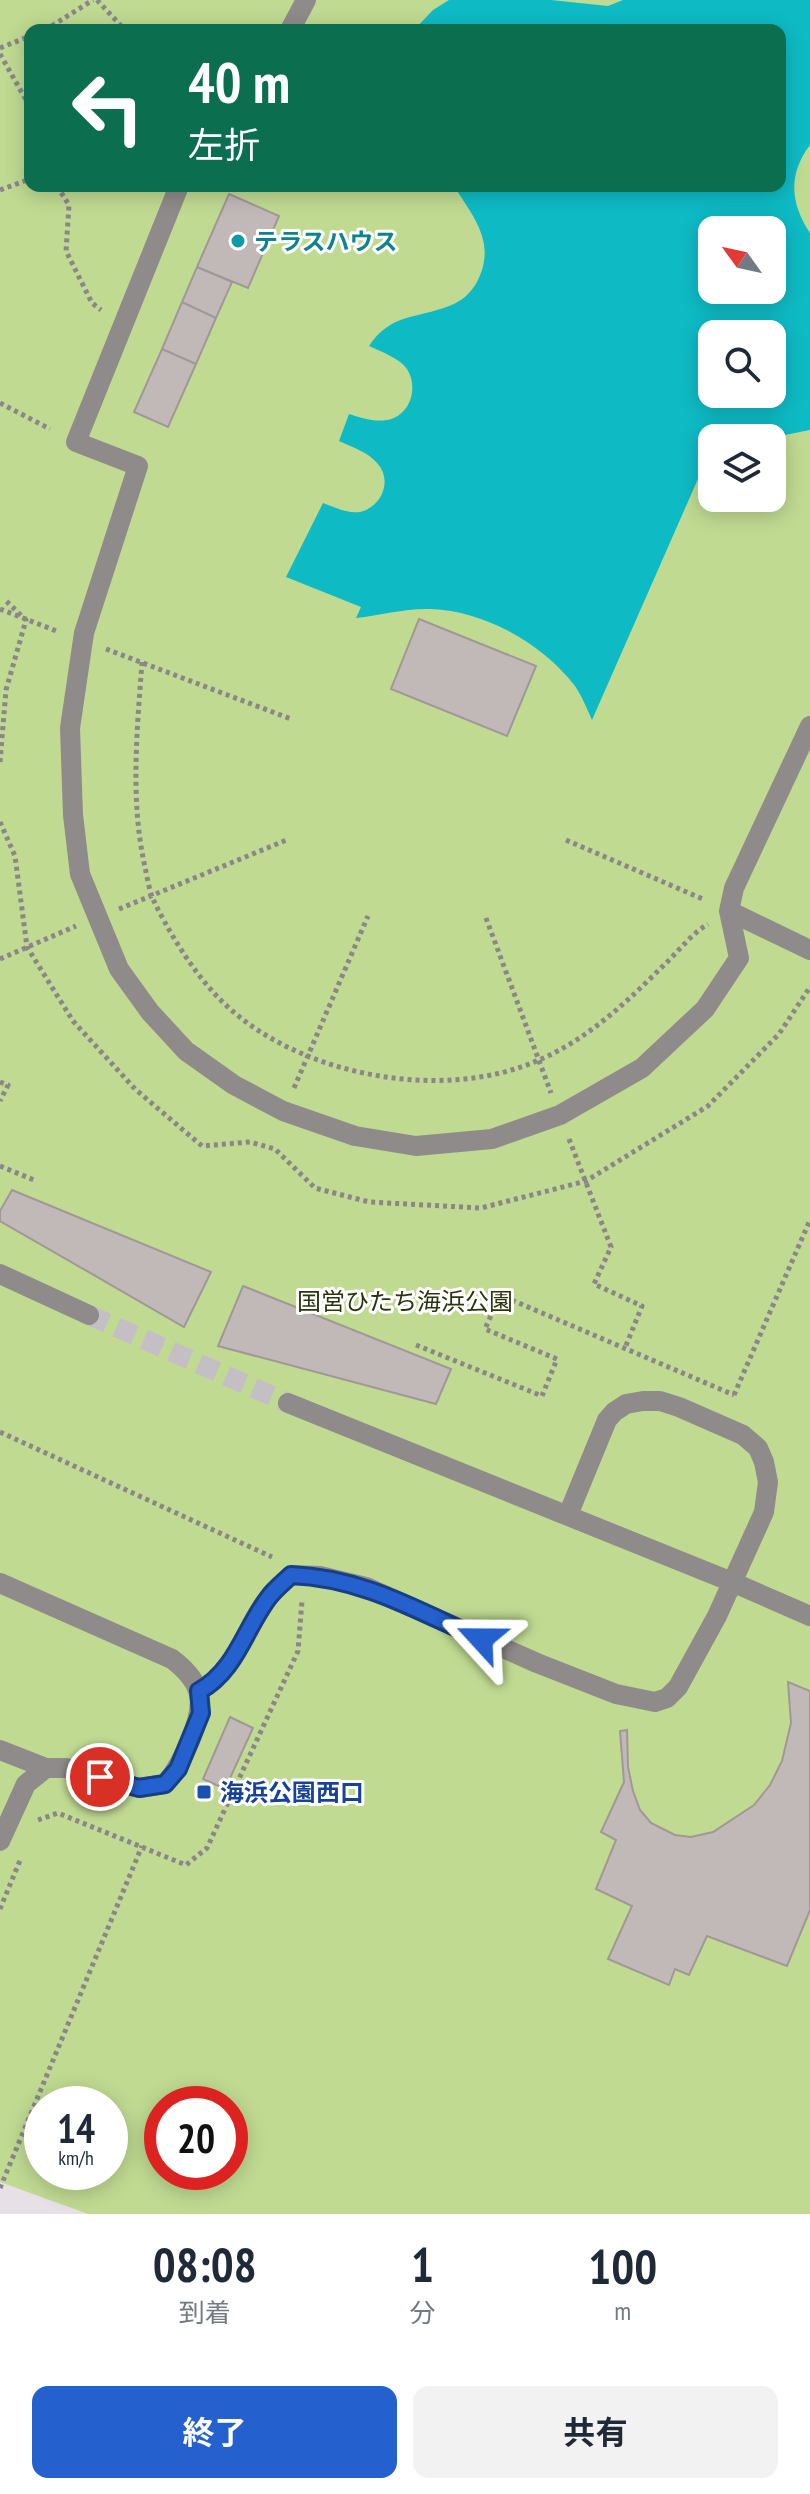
<!DOCTYPE html>
<html lang="ja">
<meta charset="utf-8">
<style>
body{margin:0;font-family:"PT Sans Narrow","Noto Sans JP",sans-serif;background:#f2f2f3;color:#1f2937;height:100vh;display:flex;flex-direction:column;font-size:30px;white-space:nowrap}
*{box-sizing:border-box;margin:0}
p{font-size:26px;color:#747a83}
.icon{flex:none;width:44px;height:44px;fill:none;stroke:currentColor;stroke-width:2;stroke-linecap:round;stroke-linejoin:round}
.map{position:relative;height:2214px;overflow:hidden}
.drawer{display:flex;flex-direction:column;background:#fff;flex:1}
.drawer>*{flex:none}
.hud{position:absolute;left:24px;top:24px;width:762px;height:168px;border-radius:16px;box-shadow:0 4px 20px #0003;background:#0b6e4f;color:#fff;overflow:hidden}
.needle{width:52px;rotate:303deg}
.buttons{position:absolute;left:698px;top:216px;display:grid;gap:16px}
.buttons a{display:grid;place-items:center;width:88px;height:88px;border-radius:16px;background:#fff;box-shadow:0 4px 20px #0003;font-size:40px}
.speed{position:absolute;left:24px;top:2086px;display:flex;gap:16px;font-size:40px;font-weight:700;text-align:center}
.speed>*{display:grid;place-content:center;width:104px;height:104px;border-radius:50%;background:#fff;box-shadow:0 4px 20px #0003;line-height:1}
.speed small{font-size:20px;font-weight:400}
.speed .limit{border:12px solid #d22;background:#fff;color:#111}
.pin{position:absolute;display:grid;place-items:center;width:68px;height:68px;color:#fff;margin:-34px;border:4px solid #fff;border-radius:50%;box-shadow:0 2px 8px #0007}
.me{position:absolute;width:88px;margin:-44px;rotate:294deg;stroke-linejoin:round;filter:drop-shadow(0 0 6px #0008)}
.turn{display:flex;align-items:center;gap:28px;height:168px;padding:0 32px;font-size:36px}
.turn .icon{width:104px;height:104px;stroke-width:2.5}
.turn b{display:block;font-size:56px;line-height:68px}
.eta{display:flex;justify-content:space-evenly;align-items:center;height:136px;text-align:center}
.eta b{font-size:48px;font-weight:700;line-height:56px}
.primary-button{display:flex;gap:16px;margin-top:auto;padding:16px 32px}
.primary-button a{flex:1;height:92px;border-radius:16px;background:#2461ce;color:#fff;font-size:32px;font-weight:700;line-height:92px;text-align:center}
.primary-button a+a{background:#f2f2f3;color:#1f2937}
.map>svg:first-child{display:block}
.green{fill:#c0da92;fill-rule:evenodd}
.water{fill:#0ebbc5;fill-rule:evenodd}
.building{fill:#c1b9b8;stroke:#a09897;stroke-width:2}
.lines{fill:none;stroke-linecap:round;stroke-linejoin:round}
.minor-tunnel{stroke:#c4bfc4;stroke-width:20;stroke-dasharray:20 10;stroke-linecap:butt}
.path{stroke:#8a868a;stroke-width:5;stroke-dasharray:4 4;stroke-linecap:butt}
.minor{stroke:#8e8b8a;stroke-width:20}
.route-casing{stroke:#173f86;stroke-width:20}
.route{stroke:#2461ce;stroke-width:14}
.culture-dot{fill:#0f9aa8;stroke:#fff;stroke-width:3}
.transit-dot{fill:#1a4fb4;stroke:#fff;stroke-width:3}
.labels{text-anchor:middle;dominant-baseline:central;stroke-width:6;stroke-linejoin:round;paint-order:stroke}
.culture-label{font-size:24px;font-weight:bold;fill:#0d838f;stroke:#fff;text-anchor:start}
.park-label{font-size:24px;fill:#29350f;stroke:#fff}
.transit-label{font-size:24px;font-weight:bold;fill:#164399;stroke:#fff;text-anchor:start}
</style>
<div class="map">
<svg width="810" height="2214" viewBox="0 0 810 2214">
<rect width="100%" height="100%" fill="#e7e1e7"/>
<path class="green" d="M0 0H810V2214H88L0 2182ZM30 30H780V186H30ZM712 230H772V290H712ZM712 334H772V394H712ZM712 438H772V498H712ZM42 2104H110V2172H42ZM162 2104H230V2172H162Z"/>
<path class="water" d="M449 0H551L608 6 623 0H810V145C788 174 790 203 810 233V430L780 436 772 442V438H712V447L592 720C587 709 582 696 575 686 542 643 484 611 431 609 406 608 381 615 356 618L361 607 286 577 323 503C334 507 348 514 360 512 382 507 393 480 377 463 368 452 352 447 339 441L349 414C362 418 373 422 387 420 410 416 419 388 407 369 399 358 382 352 369 346 391 313 416 319 449 306 461 302 471 293 477 282 497 243 474 218 454 186H780V30H414L433 10ZM712 230H772V290H712ZM712 334H772V394H712Z"/>
<path class="building" d="M229 194 279 216 248 288 197 267Z
M197 267 232 282 216 318 182 302Z
M182 302 216 318 196 364 162 349Z
M162 349 196 364 168 427 134 412Z
M419 619 536 666 507 736 391 689Z
M12 1190 211 1272 184 1327 0 1221V1211Z
M243 1286 451 1369 436 1404 218 1346Z
M788 1682 810 1691V1910L787 1966 707 1936 689 1975 675 1969 669 1985 608 1959 632 1906 596 1889 616 1840 601 1832 624 1782 620 1731 627 1730 628 1767 633 1791 640 1810 651 1823 675 1835 691 1837 713 1832 754 1805 770 1785 782 1761 791 1723Z
M230 1717 253 1728 225 1789 203 1779Z"/>
<g class="lines">
<path class="minor-tunnel" d="M89 1315 288 1403"/>
<path class="path" d="M97 0 125 30
M45 30 93 0
M0 48 30 36
M0 54 30 107
M57 186 69 205 66 251 92 303 101 310
M0 190 30 179
M0 403 50 429
M0 609 59 632
M106 649 291 719
M142 662C137 730 130 801 145 867 147 877 149 888 152 897 167 929 190 967 214 993 288 1075 440 1104 539 1060 588 1039 627 1002 664 965 678 952 691 934 708 924
M0 762 6 690 26 620 4 599
M0 822 15 856 27 947 73 1021 135 1089 202 1146 250 1142 275 1149 315 1188 369 1202 481 1208 586 1181 708 1106 779 1034 810 987
M566 840 705 900
M119 909 289 839
M486 918 551 1093
M0 959 76 926
M0 1082 8 1085 0 1101
M294 1088 368 916
M569 1139 611 1247 594 1284 642 1306 625 1348
M0 1166 34 1180
M416 1345 542 1396 557 1359 485 1329 500 1295 734 1395
M734 1395 810 1220
M0 1432 272 1557
M38 1820 58 1813 186 1865 207 1848 298 1651 302 1601
M0 1909 21 1858
M0 2188 142 1846"/>
<path class="minor" d="M290 30 306 0
M179 186 76 442 138 466 84 633 70 728 73 815 80 874 119 969 150 1012 186 1051 234 1085 283 1111 355 1136 416 1146 492 1139 560 1115 642 1068 705 1009 739 958 729 911 734 888 810 726
M729 911 810 950
M0 1274 89 1315
M288 1403 732 1582 810 1616
M0 1583 172 1659C206 1685 205 1704 190 1741 183 1757 177 1770 165 1784L139 1788 66 1768H46L0 1750
M199 1691C236 1671 245 1628 269 1597 275 1589 284 1582 291 1575L320 1576 366 1587 537 1663 616 1694 655 1702 667 1698 678 1687 717 1616 764 1512 768 1482 764 1462 758 1448 743 1435 679 1407 660 1401H643L626 1404 614 1412 607 1420 568 1515
M0 1841 26 1784 46 1768"/>
</g>
<g class="lines">
<defs>
<path id="route" d="M100 1777 139 1788 165 1784 178 1769 201 1713 199 1691C236 1671 245 1628 269 1597 275 1589 284 1582 291 1575 363 1578 416 1610 481 1639"/>
</defs>
<use href="#route" class="route-casing"/>
<use href="#route" class="route"/>
</g>
<circle class="culture-dot" cx="238" cy="241" r="8"/>
<rect class="transit-dot" x="196" y="1784" width="16" height="16" rx="4"/>
<g class="labels">
<g class="culture-label">
<text x="254" y="241">テラスハウス</text>
</g>
<g class="park-label">
<text x="405" y="1301">国営ひたち海浜公園</text>
</g>
<g class="transit-label">
<text x="220" y="1792">海浜公園西口</text>
</g>
</g>
</svg>
<div class="buttons">
<a><svg class="needle" viewBox="-14 -14 28 28"><path d="M0-13l5 13h-10z" fill="#e53935"/><path d="M0 13l5-13h-10z" fill="#747a83"/></svg></a>
<a><svg class="icon" aria-label="search" viewBox="0 0 24 24"><circle cx="10" cy="10" r="6"/><path d="M15 15l6 6"/></svg></a>
<a><svg class="icon" aria-label="layers" viewBox="0 0 24 24"><path d="M12 4l9 5-9 5-9-5zM3 14l9 5 9-5"/></svg></a>
</div>
<div class="speed"><div>14<small>km/h</small></div><div class="limit">20</div></div>
<div class="pin" style="left:100px;top:1777px;background:#d93025"><svg class="icon" aria-label="arrive" viewBox="0 0 24 24"><path d="M6 21V4h12l-3 4 3 4H6"/></svg></div>
<svg class="me" style="left:481px;top:1639px" viewBox="-20 -20 40 40"><path d="M0-17L14 15 0 8-14 15z" fill="#2461ce" stroke="#fff" stroke-width="4"/></svg>
<div class="hud">
<div class="turn"><svg class="icon" aria-label="left" viewBox="0 0 24 24"><path d="M17 20v-9H6M10 6l-5 5 5 5"/></svg><div><b>40 m</b>左折</div></div>
</div>
</div>
<section class="drawer">
<div class="eta">
<div><b>08:08</b><p>到着</p></div>
<div><b>1</b><p>分</p></div>
<div><b>100</b><p>m</p></div>
</div>
<div class="primary-button"><a>終了</a><a>共有</a></div>
</section>
